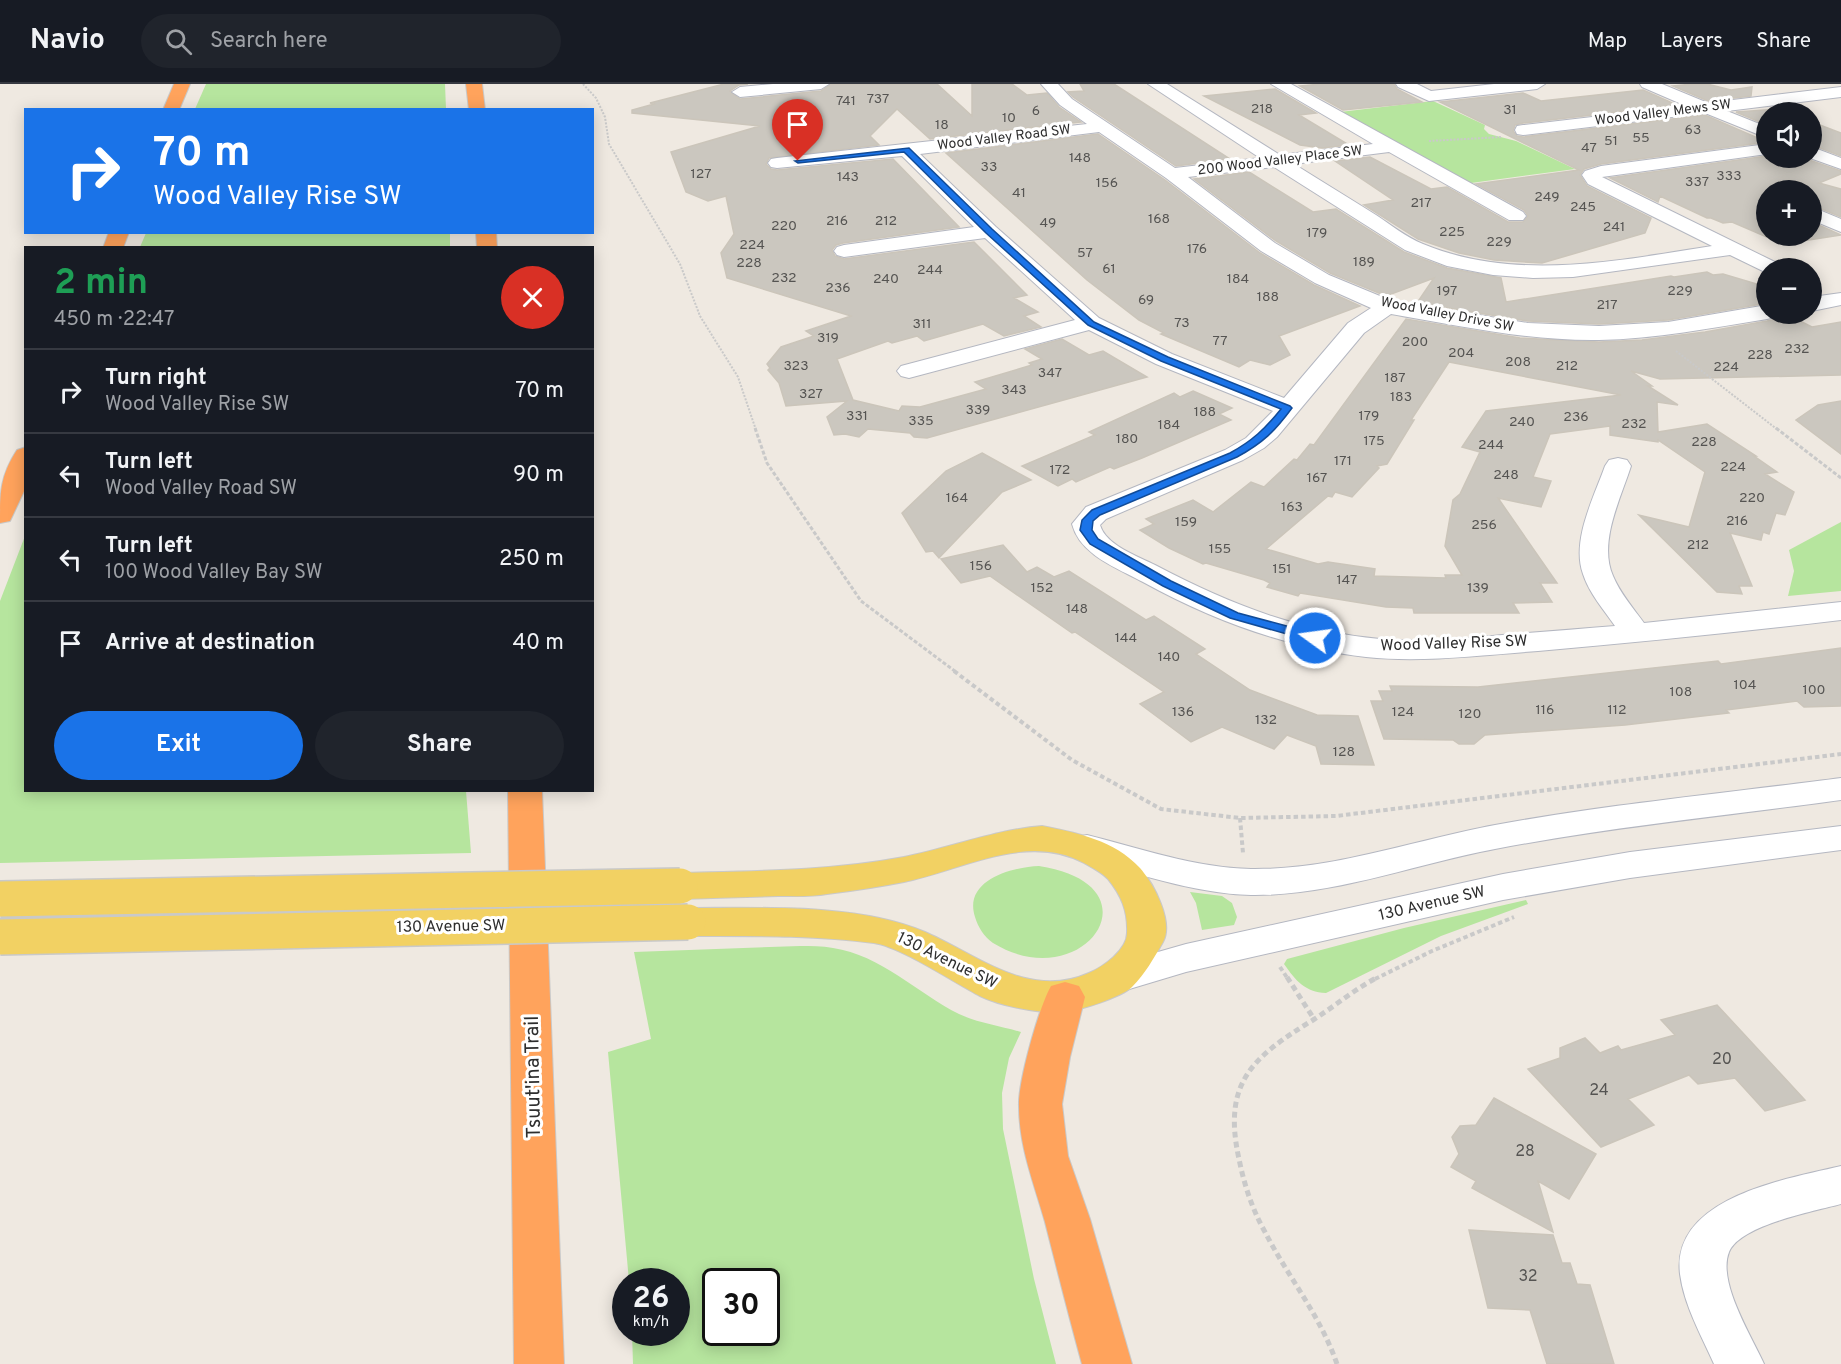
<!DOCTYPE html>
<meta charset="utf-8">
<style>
body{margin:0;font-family:Overpass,sans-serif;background:#20242c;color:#f1f3f6;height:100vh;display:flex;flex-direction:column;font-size:22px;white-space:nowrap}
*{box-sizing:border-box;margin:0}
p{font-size:20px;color:#9ea1a6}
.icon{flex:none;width:33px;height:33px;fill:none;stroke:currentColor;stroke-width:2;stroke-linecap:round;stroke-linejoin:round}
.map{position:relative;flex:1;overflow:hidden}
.side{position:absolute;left:24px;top:162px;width:570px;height:546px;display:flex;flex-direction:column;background:#171b24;border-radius:0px;box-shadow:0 3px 15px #0003}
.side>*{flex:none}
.hud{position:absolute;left:24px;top:24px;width:570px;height:126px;border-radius:0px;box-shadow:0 3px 15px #0003;background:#1a73e8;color:#fff;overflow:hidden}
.tools{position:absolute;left:1756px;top:18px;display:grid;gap:12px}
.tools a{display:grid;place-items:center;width:66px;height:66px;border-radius:50%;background:#171b24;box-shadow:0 3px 15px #0003;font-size:30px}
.speed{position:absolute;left:612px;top:1184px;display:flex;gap:12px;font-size:30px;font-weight:700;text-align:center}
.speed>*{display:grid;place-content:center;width:78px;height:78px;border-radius:50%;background:#171b24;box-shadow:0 3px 15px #0003;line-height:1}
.speed small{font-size:15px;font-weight:400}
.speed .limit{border:3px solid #111;border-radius:9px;background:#fff;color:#111}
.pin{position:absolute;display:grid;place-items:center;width:51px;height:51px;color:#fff;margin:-62px -26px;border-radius:50% 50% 50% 0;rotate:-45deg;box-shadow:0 0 6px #0007}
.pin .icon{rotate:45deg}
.me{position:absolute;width:66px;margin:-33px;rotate:284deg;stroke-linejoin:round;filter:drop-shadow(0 0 4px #0008)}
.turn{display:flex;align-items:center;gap:21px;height:126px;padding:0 30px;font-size:27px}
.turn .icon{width:78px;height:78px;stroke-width:2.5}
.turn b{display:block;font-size:42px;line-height:51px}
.round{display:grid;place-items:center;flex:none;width:63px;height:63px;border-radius:32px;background:#20242c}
.head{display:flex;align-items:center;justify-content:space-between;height:102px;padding:0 30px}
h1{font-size:36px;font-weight:700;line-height:45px;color:#1e9e55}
.button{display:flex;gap:12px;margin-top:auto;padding:12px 30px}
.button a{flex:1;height:69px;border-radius:36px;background:#1a73e8;color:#fff;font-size:24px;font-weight:700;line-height:69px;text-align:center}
.button a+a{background:#20242c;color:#f1f3f6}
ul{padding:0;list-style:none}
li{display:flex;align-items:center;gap:18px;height:84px;padding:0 30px;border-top:2px solid #363941}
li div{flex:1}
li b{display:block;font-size:22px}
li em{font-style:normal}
header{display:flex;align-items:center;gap:36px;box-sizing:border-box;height:84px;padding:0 30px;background:#171b24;border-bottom:2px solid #363941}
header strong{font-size:28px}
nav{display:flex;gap:33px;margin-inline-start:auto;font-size:21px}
.search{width:420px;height:54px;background:#20242c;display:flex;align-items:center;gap:15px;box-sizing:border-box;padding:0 21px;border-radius:33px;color:#9ea1a6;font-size:22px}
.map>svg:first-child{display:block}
.green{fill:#b6e59e;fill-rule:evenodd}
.building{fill:#cbc7bf;stroke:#cbc5ba;stroke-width:1.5;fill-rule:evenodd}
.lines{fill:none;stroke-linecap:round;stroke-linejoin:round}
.minor-casing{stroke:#b4b7c1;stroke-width:2}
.major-casing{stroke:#c9c9c9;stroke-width:2}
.highway-casing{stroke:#c9c9c9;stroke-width:2}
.path-far3{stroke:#c9c9c9;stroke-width:2;stroke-dasharray:2 1.5;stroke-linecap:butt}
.path-far2{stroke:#c9c9c9;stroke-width:3;stroke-dasharray:4 2;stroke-linecap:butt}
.path-far1{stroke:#c9c9c9;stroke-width:4;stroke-dasharray:4.5 3;stroke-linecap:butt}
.path{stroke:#c9c9c9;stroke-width:5;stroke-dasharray:6 4;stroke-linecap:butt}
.minor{fill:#fff;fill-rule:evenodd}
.major{fill:#f2d163;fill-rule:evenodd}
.highway{fill:#ffa35c;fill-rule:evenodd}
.major-bridge-casing{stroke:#c9c9c9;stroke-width:38;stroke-linecap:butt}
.major-bridge{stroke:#f2d163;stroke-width:35}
.route{fill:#1a73e8;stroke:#114b97;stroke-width:1.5}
.labels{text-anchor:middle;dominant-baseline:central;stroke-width:6;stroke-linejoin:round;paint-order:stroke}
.number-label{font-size:14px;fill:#555452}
.far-street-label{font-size:14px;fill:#2e2e2e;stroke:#fff}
.street-label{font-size:16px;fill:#2e2e2e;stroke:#fff}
.near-number-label{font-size:16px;fill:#555452}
.near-street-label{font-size:20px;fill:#2e2e2e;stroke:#fff}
</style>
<header>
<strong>Navio</strong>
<div class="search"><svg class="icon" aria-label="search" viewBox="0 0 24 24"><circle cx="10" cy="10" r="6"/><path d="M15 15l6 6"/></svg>Search here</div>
<nav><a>Map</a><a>Layers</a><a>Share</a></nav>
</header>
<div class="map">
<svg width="1841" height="1280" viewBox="0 0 1841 1280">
<rect width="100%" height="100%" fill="#efe9e1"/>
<path class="green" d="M206 0H445L446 25H195Z
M1433 17 1485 41 1484 45 1489 50 1516 57 1575 85 1471 99 1340 28Z
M146 149H450V163H140Z
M1841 438V507L1788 512 1794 487 1789 466Z
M25 452 26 706 466 707 471 769 0 779V517Z
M1039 782C1163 801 1083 914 993 859 984 853 978 843 975 833 963 796 1012 783 1039 782Z
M1190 808 1222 812 1232 819 1237 833 1234 841 1202 846 1196 819Z
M1526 816 1528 820 1441 852 1326 909C1305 908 1296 897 1284 880L1287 875 1404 844Z
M800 862C811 862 822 862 833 864 881 871 917 909 959 930 978 939 1001 942 1021 948L1009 974 1002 1009 1003 1045 1034 1195 1056 1280H633L632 1248H676V1197H629L608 968 651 955 634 868ZM716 1197H766V1248H716Z"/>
<path class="building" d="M724 0H748L739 1 730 7 740 15 821 7 831 0H937L972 32V0H1012L1027 11 1047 9 1059 23 1081 38 930 55 897 25 870 52 879 61 769 74 766 80 771 85 777 86 893 75 959 143 843 159 836 161 832 166 835 172 844 175 974 158 1027 211 1014 214 1038 228 1024 232 1041 243 1004 252 983 240 924 257 917 252 892 259 888 257 837 275 853 316 899 327 902 322 920 323 986 305 975 298 1032 281 1029 279 1042 275 1025 265 1062 255 1089 271 1103 267 1147 293 927 354 914 353 910 349 868 345 859 353 845 350 834 351 827 333 847 317 786 322 779 299 768 286 770 284 767 280 781 263 814 252 806 247 851 232 727 194 721 169 734 150 726 112 708 117 686 108 671 68 760 42 632 29V26L654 20 650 19Z
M1080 0H1114L1230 75 1176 82 1073 13 1068 8 1084 7Z
M1321 0H1394L1397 5 1422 18 1343 26 1300 2Z
M1692 0H1707L1731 6 1752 3 1751 12 1708 17 1673 2Z
M1275 5 1316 29 1299 31 1349 61 1322 64 1300 61 1204 12Z
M1643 6 1677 21 1523 39 1515 41 1513 47 1517 52 1523 53 1705 31 1767 58 1601 80 1584 85 1580 91 1587 102 1651 134 1645 149 1542 179 1494 176 1459 169 1418 155 1364 121 1393 116 1335 77 1370 73 1431 105 1447 103 1508 138H1523L1528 132 1524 126 1476 100 1579 86 1440 18 1523 9 1541 17Z
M1779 25 1789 28H1767V41L1736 28Z
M1812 38 1841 49V72L1812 61Z
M1098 50 1165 96 1260 169 1314 201 1360 222 1279 252 1290 271 1270 281 1250 276 1239 283 1161 250 1164 249 1139 236 1087 196 946 69Z
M1767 72 1808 74 1809 76 1841 87V90L1819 99 1841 105V133L1812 121V106H1767V152H1812V138L1841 151 1783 160 1732 138 1723 139 1711 134H1707L1660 112 1658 118 1610 94Z
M1249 88 1313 128 1336 125 1404 168 1447 184 1501 194 1506 218 1671 192 1674 193 1707 188 1713 191 1723 190 1767 203V219L1668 236 1599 240 1528 237 1417 219 1434 194 1386 212 1330 189 1276 157 1194 95Z
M1779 230H1786L1812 243 1841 238V291L1660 295 1631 287 1652 302H1648L1678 321 1657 318 1658 348 1707 340 1756 372H1754L1777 388 1765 390 1794 408 1785 431 1776 429 1769 450 1763 448 1761 456 1730 449 1752 502H1739L1742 510 1717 508 1639 431 1689 443 1705 388 1658 356V358L1610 351V342L1550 350 1533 393 1551 397 1541 423 1498 414 1557 499H1540L1552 518 1513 519 1519 529H1414L1413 524 1386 523 1300 509 1298 512 1267 503 1270 499 1264 496 1206 479 1203 480 1169 464 1140 446 1154 440 1146 435 1193 416 1213 428 1251 398 1264 403 1294 375 1297 376 1310 360 1314 361 1406 235 1520 254 1599 258 1642 256 1705 248 1767 237 1776 235ZM1449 278 1621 311 1486 327 1462 363 1480 368 1460 410 1453 416 1445 462 1462 491H1445L1446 494 1374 492 1375 485 1328 478 1318 480 1266 465 1328 412 1332 413 1335 408 1352 413 1379 384 1377 382 1387 380 1414 336H1411Z
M1193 307 1232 324 1219 330 1231 336 1142 374 1114 385 1110 383 1076 398 1072 395 1058 402 1022 382 1095 351 1089 348 1174 309 1180 313Z
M1841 317V370L1796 336 1818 321Z
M982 369 1031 396 1002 408 939 474 933 467 926 468 902 429 946 387Z
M1003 461 1027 488 1037 483 1054 493 1069 487 1146 536 1154 532 1205 565 1196 570 1250 606 1317 631 1358 632 1374 681 1321 680 1316 662 1287 651 1274 665 1222 643 1191 658 1140 620 1164 608 1075 548 1072 549 990 492 961 499 941 475Z
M1841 564V622L1804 623 1797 617 1726 626 1729 629 1625 641 1485 651 1474 660H1459L1453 656 1384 655 1371 617H1383L1379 607H1392L1390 602 1478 603 1718 577 1721 580Z
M1717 921 1805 1016 1765 1027 1735 994 1698 1000 1689 991 1628 1015 1654 1041 1601 1063 1528 985 1560 974V964L1585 954 1600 969 1618 962 1621 966 1675 951 1661 936Z
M1494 1014 1596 1070 1569 1115 1538 1097 1553 1148 1472 1104 1476 1097 1451 1083 1459 1070 1452 1053 1460 1042 1476 1041Z
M1469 1146 1553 1151 1562 1179H1570L1577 1200 1590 1201 1614 1280H1547L1530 1226 1488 1224Z"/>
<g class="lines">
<defs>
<path id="minor" d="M773 0H829L821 5 740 13 732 8 740 3Z
M1041 0H1058L1072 15 1175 84 1260 74 1148 0H1167L1280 71 1373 60 1271 0H1291L1523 128 1526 132 1523 136H1509L1389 68 1294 80C1321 97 1349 114 1376 131 1391 141 1406 153 1423 160 1515 198 1617 177 1712 162L1588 100 1582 91 1585 87 1601 82 1767 60V70L1602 93 1779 180 1782 184H1767V189L1730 171 1573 193 1533 194 1493 191 1447 182 1405 166 1274 83 1188 93 1275 159 1329 191 1392 217 1528 239 1599 242 1668 238 1767 221V230H1777L1775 233 1767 235C1711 244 1656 255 1599 256 1529 257 1460 242 1391 230L1364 249 1277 353 1264 364 1243 376 1106 435 1100 441C1106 462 1140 473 1157 482 1227 519 1300 548 1380 555 1420 559 1462 555 1502 551 1540 548 1578 545 1615 542 1604 526 1589 509 1583 490 1571 457 1594 413 1605 382L1609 376 1618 374 1627 376 1631 382C1621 414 1598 458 1613 492 1620 509 1633 524 1644 539L1841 518V536C1740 548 1639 558 1538 567 1481 571 1423 579 1366 573 1288 564 1212 536 1143 498 1117 484 1080 471 1072 440L1086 423 1225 366 1246 354 1273 327 1156 280 1089 246 909 294 901 292 897 287 901 282 1075 236 985 154 844 173 837 171 834 167 837 163 844 161 974 143 902 72 777 84 771 83 768 79 771 75 777 74 1087 40 1060 21ZM1099 48 1166 94 1261 167 1315 199 1371 224 1348 239 1284 314 1172 270 1099 234 996 143 920 70Z
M1396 0H1417L1431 7 1494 0H1545L1537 5 1429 17 1398 3Z
M1640 0H1662L1708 19 1841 3V13L1727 27 1767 43V54L1705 29 1523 51 1517 50 1515 46 1517 42 1523 41 1686 22 1642 3Z
M1812 63 1841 74V85L1810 74H1812Z
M1812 123 1841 135V148L1812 136Z
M1841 209V221L1812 227V213Z
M1841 694V716C1726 732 1609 743 1495 765 1415 780 1334 812 1251 811 1195 810 1129 787 1074 772L1069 763 1074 754 1087 751C1140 764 1195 784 1251 785 1334 786 1414 756 1495 741 1609 720 1726 709 1841 694Z
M1841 742V766L1630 794 1503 816 1186 888 1116 909 1102 904 1096 894 1102 884 1186 860 1503 790 1630 768Z
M1841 1082V1120C1815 1127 1740 1141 1729 1168 1717 1198 1752 1253 1764 1280H1714C1701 1251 1684 1221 1680 1190 1671 1113 1787 1095 1841 1082Z"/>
<path id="major" d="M1042 742C1078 749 1114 756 1140 784 1154 800 1174 838 1163 858 1154 874 1145 890 1132 903 1121 913 1079 927 1064 928 1041 930 1000 922 980 912 953 898 901 863 874 859 813 851 750 852 688 852L674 848 669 838 674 828 688 824C761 824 858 819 925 848 978 871 1028 916 1089 889 1103 883 1127 866 1127 849 1128 827 1121 811 1108 795 1101 788 1093 784 1084 779 1027 748 962 786 904 798 879 803 852 807 827 810 811 813 794 812 778 812 745 813 713 814 680 815L667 811 661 802 667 793 680 789C756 787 829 787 904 773 950 764 994 746 1042 742Z"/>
<path id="highway" d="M174 0H190L179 26H163Z
M466 0H482L485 26H469Z
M109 148H129L123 164H103Z
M476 148H496L497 164H477Z
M26 363V403L10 437 0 439C0 409 0 392 17 366Z
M508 706H542L564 1280H514Z
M1065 898 1079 902 1085 913 1070 973 1062 1020 1068 1072 1090 1135 1132 1280H1082C1069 1233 1057 1185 1045 1138 1034 1099 1019 1063 1019 1022 1018 998 1039 923 1051 902Z"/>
</defs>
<use href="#minor" class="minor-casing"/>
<use href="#major" class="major-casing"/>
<use href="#highway" class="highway-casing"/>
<path class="path-far3" d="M583 0 596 14 605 33 609 60 680 180 700 232 738 293 756 346
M1429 57 1502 53
M1676 267 1778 346"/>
<path class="path-far2" d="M755 344 767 379 861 517 956 588
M1776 344 1841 394"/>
<path class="path-far1" d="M954 587 1072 676 1161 725 1240 734 1336 732 1841 670
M1240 734 1243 769
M1280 883 1288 895
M1375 895 1432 867 1514 833"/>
<path class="path" d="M1287 893 1314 935
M1337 1280C1320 1231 1288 1193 1265 1148 1252 1125 1244 1100 1239 1075 1222 998 1253 973 1313 936 1335 922 1355 905 1378 893"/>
<use href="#minor" class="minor"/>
<use href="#major" class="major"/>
<use href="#highway" class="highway"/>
<defs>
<path id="major-bridge" d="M0 815 680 802
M0 853 688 838"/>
</defs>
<use href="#major-bridge" class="major-bridge-casing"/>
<use href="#major-bridge" class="major-bridge"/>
</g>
<path class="route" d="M909 64 992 145 1094 238 1168 273 1290 322 1292 324C1275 347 1263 359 1237 373L1100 431 1093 437 1092 446 1098 455 1171 497 1238 529 1320 551 1322 554 1320 556 1315 558 1230 534 1163 502 1090 460 1080 446 1082 436 1092 426 1230 369C1252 357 1265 345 1281 325L1161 277 1088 241 986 149 904 68 798 79 795 77Z"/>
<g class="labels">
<g class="number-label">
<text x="878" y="15">737</text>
<text x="846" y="17">741</text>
<text x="1262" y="25">218</text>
<text x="1510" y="26">31</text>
<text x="1036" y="27">6</text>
<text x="1009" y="34">10</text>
<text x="942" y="41">18</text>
<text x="1693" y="46">63</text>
<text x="1641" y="54">55</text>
<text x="1611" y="57">51</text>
<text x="1589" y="64">47</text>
<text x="1080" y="74">148</text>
<text x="989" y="83">33</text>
<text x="701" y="90">127</text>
<text x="1729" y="92">333</text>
<text x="848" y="93">143</text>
<text x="1697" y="98">337</text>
<text x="1107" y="99">156</text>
<text x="1019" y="109">41</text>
<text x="1547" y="113">249</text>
<text x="1421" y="119">217</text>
<text x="1583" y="123">245</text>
<text x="1159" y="135">168</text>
<text x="837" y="137">216</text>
<text x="886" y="137">212</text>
<text x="1048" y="139">49</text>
<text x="784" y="142">220</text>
<text x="1614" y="143">241</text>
<text x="1452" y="148">225</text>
<text x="1317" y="149">179</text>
<text x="1499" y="158">229</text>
<text x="752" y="161">224</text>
<text x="1197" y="165">176</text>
<text x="1085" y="169">57</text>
<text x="1364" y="178">189</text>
<text x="749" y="179">228</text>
<text x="1109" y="185">61</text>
<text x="930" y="186">244</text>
<text x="784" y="194">232</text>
<text x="886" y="195">240</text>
<text x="1238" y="195">184</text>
<text x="838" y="204">236</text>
<text x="1447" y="207">197</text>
<text x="1680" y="207">229</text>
<text x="1268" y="213">188</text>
<text x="1146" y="216">69</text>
<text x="1607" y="221">217</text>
<text x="1182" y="239">73</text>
<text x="922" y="240">311</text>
<text x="828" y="254">319</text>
<text x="1220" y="257">77</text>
<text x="1415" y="258">200</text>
<text x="1797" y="265">232</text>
<text x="1461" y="269">204</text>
<text x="1760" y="271">228</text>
<text x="1518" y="278">208</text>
<text x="796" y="282">323</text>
<text x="1567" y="282">212</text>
<text x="1726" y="283">224</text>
<text x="1050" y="289">347</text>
<text x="1395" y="294">187</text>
<text x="1014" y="306">343</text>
<text x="811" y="310">327</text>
<text x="1401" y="313">183</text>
<text x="978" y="326">339</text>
<text x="1205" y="328">188</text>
<text x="857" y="332">331</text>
<text x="1369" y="332">179</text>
<text x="1576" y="333">236</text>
<text x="921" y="337">335</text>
<text x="1522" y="338">240</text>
<text x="1634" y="340">232</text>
<text x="1169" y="341">184</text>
<text x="1127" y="355">180</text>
<text x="1374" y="357">175</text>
<text x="1704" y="358">228</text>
<text x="1491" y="361">244</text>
<text x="1343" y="377">171</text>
<text x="1733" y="383">224</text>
<text x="1060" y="386">172</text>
<text x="1506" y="391">248</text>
<text x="1317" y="394">167</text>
<text x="957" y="414">164</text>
<text x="1752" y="414">220</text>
<text x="1292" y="423">163</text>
<text x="1737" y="437">216</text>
<text x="1186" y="438">159</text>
<text x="1484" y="441">256</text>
<text x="1698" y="461">212</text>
<text x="1220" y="465">155</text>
<text x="981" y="482">156</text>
<text x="1282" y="485">151</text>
<text x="1347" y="496">147</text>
<text x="1042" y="504">152</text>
<text x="1478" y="504">139</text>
<text x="1077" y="525">148</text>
<text x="1126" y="554">144</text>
<text x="1169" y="573">140</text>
<text x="1745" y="601">104</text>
<text x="1814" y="606">100</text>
<text x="1681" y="608">108</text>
<text x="1545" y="626">116</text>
<text x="1617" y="626">112</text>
<text x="1183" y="628">136</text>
<text x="1403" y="628">124</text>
<text x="1470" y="630">120</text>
<text x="1266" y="636">132</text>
<text x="1344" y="668">128</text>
</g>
<g class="far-street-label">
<text transform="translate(1663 29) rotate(-7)">Wood Valley Mews SW</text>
<text transform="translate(1004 54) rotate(-7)">Wood Valley Road SW</text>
<text transform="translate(1280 77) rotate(-7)">200 Wood Valley Place SW</text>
<text transform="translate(1447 231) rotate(11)">Wood Valley Drive SW</text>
</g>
<g class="street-label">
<text transform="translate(1454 560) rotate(-2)">Wood Valley Rise SW</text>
<text transform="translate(1432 820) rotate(-13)">130 Avenue SW</text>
<text transform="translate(451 843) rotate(-1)">130 Avenue SW</text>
<text transform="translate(947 877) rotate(26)">130 Avenue SW</text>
</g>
<g class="near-number-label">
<text x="1722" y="976">20</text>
<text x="1599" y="1007">24</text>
<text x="1525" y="1068">28</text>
<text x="1528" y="1193">32</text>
</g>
<g class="near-street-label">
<text transform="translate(534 993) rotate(-91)">Tsuut'ina Trail</text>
</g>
</g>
</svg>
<div class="tools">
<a><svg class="icon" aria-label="sound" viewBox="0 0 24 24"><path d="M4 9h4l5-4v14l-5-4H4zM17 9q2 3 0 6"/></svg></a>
<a>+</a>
<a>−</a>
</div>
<div class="speed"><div>26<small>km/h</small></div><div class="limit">30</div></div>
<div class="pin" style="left:798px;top:77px;background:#d93025"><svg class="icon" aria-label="arrive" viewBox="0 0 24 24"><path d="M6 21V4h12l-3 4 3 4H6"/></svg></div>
<svg class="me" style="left:1315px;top:554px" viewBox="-20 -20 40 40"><circle r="17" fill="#1a73e8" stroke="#fff" stroke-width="3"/><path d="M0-11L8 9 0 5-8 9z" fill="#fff"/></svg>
<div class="hud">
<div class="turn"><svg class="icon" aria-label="right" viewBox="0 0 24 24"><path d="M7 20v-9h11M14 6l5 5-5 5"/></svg><div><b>70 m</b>Wood Valley Rise SW</div></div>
</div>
<section class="side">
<div class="head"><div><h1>2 min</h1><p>450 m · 22:47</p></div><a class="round" style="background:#d93025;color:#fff"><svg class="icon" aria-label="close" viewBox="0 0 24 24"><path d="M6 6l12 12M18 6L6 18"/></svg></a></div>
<ul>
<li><svg class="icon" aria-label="right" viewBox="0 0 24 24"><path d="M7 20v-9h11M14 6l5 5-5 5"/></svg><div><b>Turn right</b><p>Wood Valley Rise SW</p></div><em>70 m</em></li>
<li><svg class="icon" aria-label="left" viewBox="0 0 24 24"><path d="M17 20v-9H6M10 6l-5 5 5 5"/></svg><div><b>Turn left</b><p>Wood Valley Road SW</p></div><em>90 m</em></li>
<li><svg class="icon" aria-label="left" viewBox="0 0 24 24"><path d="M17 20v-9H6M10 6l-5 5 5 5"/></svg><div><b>Turn left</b><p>100 Wood Valley Bay SW</p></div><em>250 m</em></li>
<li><svg class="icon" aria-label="arrive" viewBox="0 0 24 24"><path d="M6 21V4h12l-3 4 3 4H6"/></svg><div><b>Arrive at destination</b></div><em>40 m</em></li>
</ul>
<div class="button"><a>Exit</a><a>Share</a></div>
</section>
</div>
